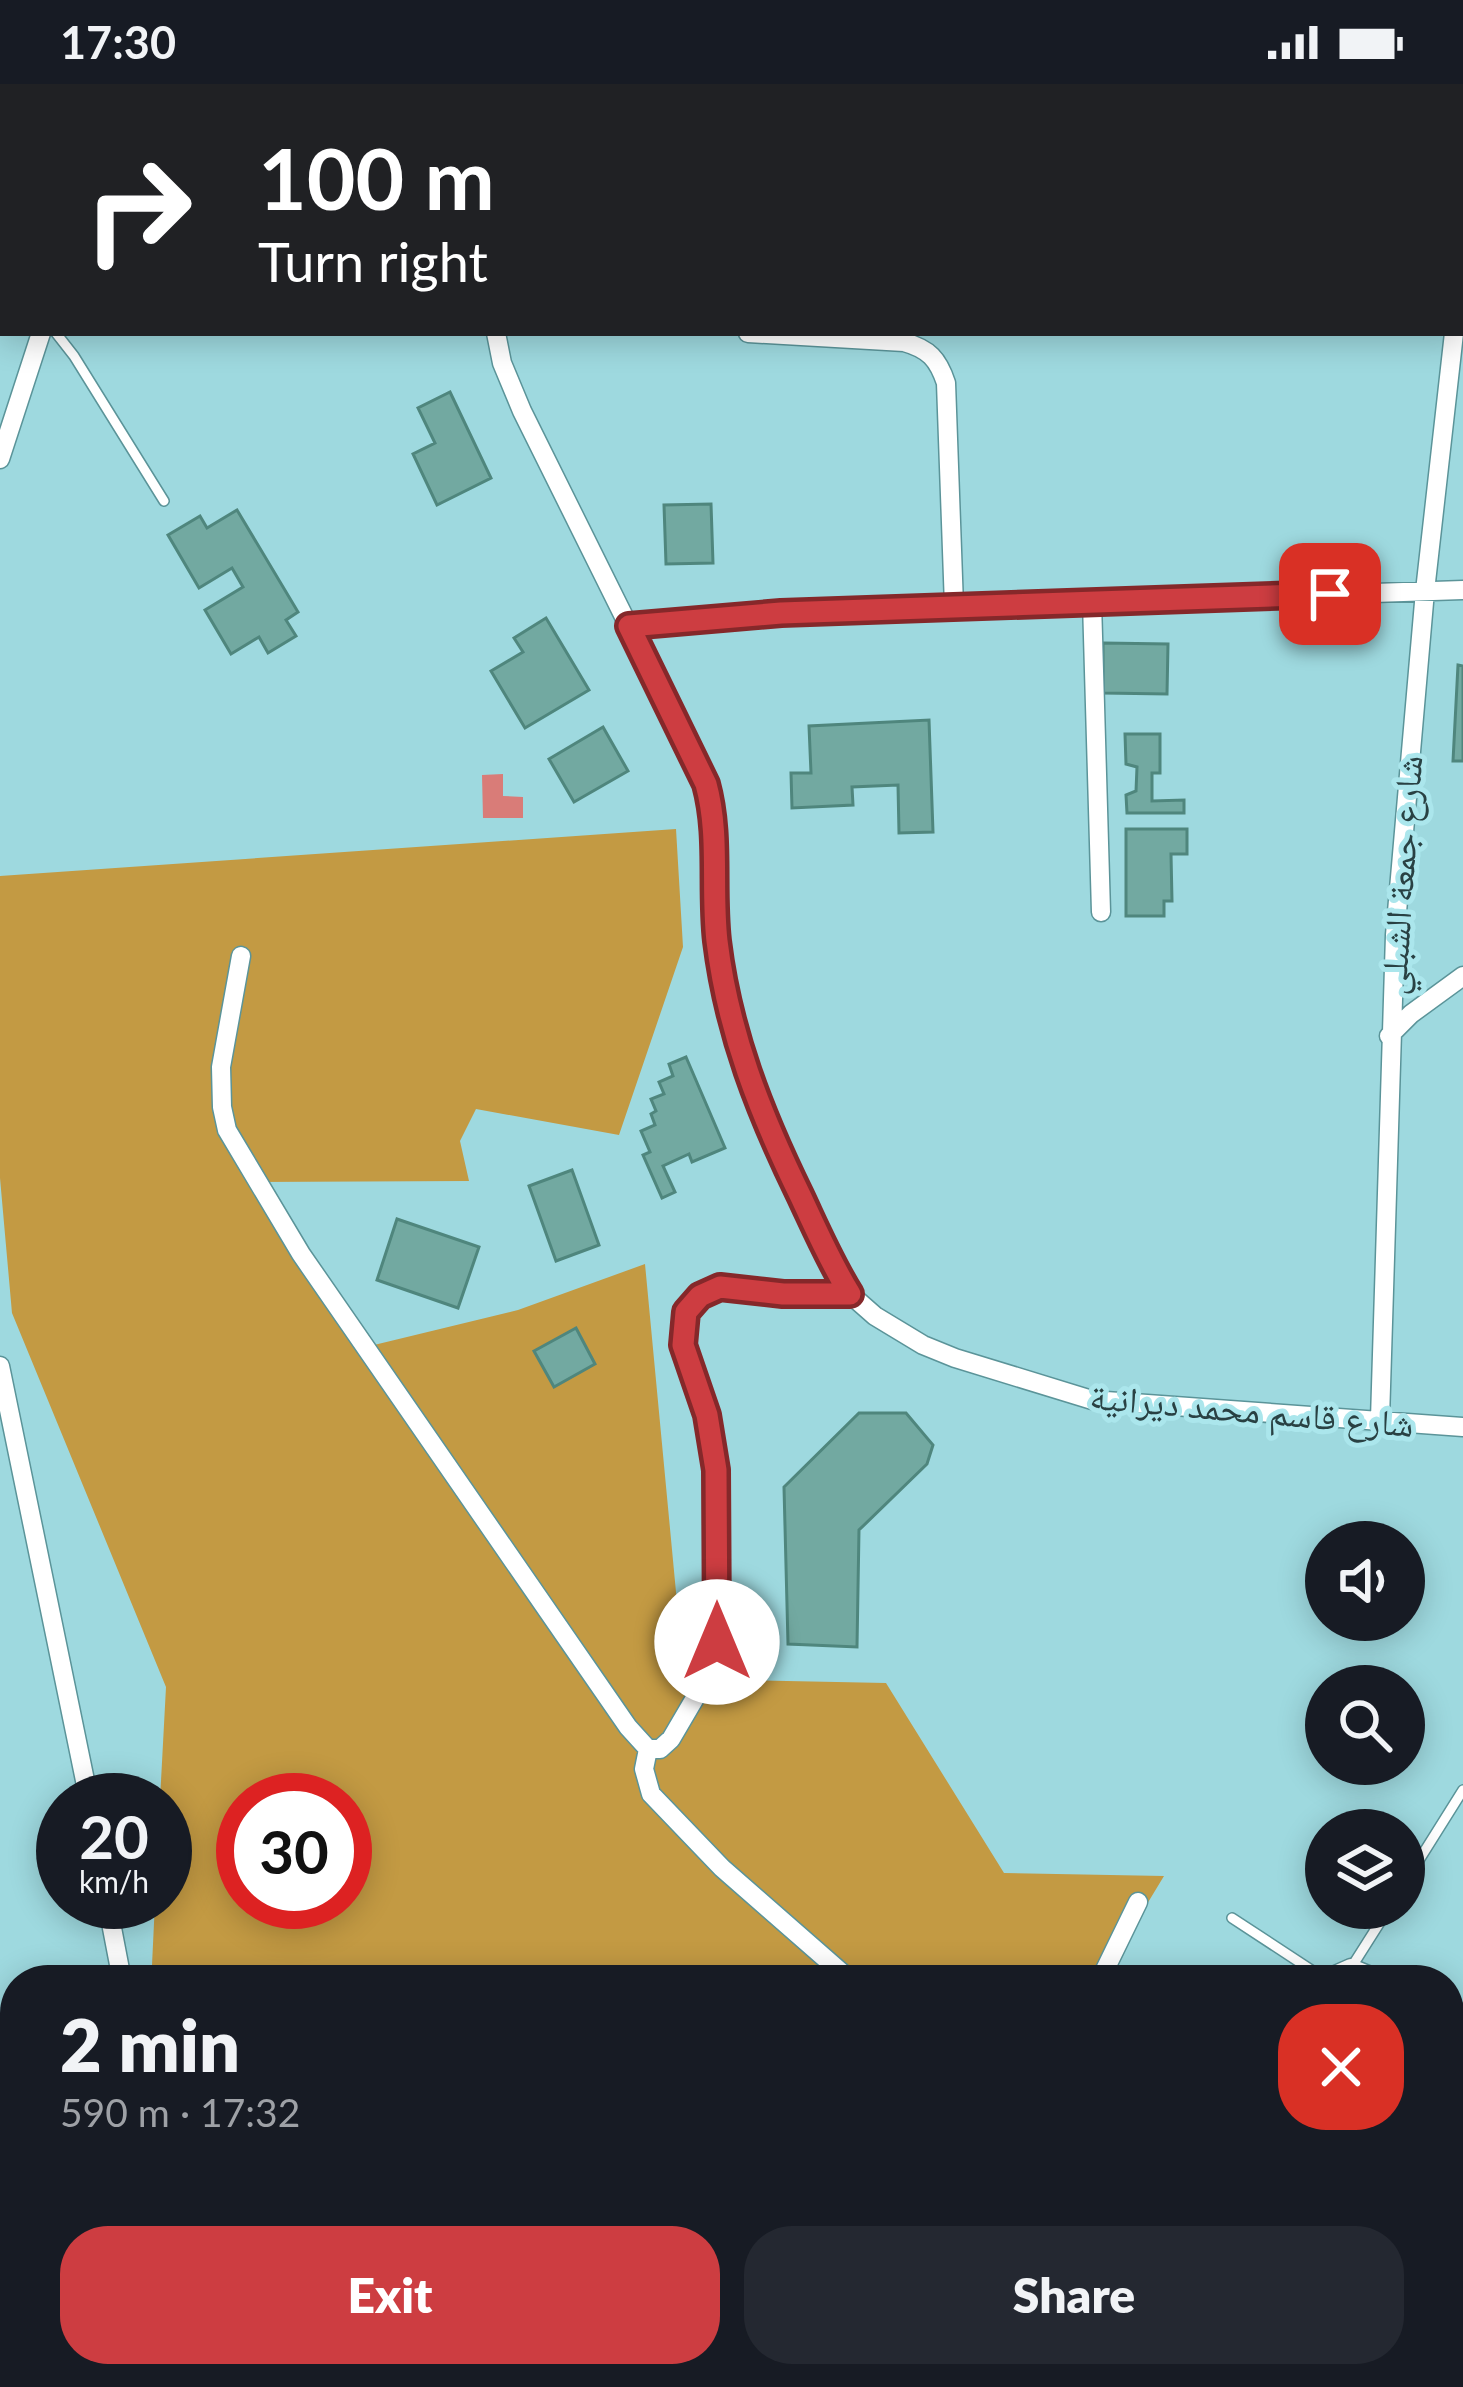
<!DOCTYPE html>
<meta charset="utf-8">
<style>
body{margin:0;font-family:Lato,"Noto Naskh Arabic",sans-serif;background:#242831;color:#f1f3f6;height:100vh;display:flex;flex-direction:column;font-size:45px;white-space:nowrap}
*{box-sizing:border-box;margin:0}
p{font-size:39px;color:#9ea1a6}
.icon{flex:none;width:66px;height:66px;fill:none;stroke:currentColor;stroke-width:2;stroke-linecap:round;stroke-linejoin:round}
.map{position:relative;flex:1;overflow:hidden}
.side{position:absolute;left:0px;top:1881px;width:1464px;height:423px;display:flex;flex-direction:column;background:#171b24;border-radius:48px 48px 0 0;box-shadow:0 6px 30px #0003}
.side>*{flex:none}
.hud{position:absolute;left:0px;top:0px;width:1464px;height:252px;box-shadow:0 6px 30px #0003;background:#202124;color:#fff;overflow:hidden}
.fabs{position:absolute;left:1305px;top:1437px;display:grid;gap:24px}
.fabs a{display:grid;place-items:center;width:120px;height:120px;border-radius:50%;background:#171b24;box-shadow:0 6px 30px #0003;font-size:60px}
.speed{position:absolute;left:36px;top:1689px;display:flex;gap:24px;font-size:60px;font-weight:700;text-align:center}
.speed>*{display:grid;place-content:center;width:156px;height:156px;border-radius:50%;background:#171b24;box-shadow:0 6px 30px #0003;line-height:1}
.speed small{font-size:30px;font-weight:400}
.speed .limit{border:18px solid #d22;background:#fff;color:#111}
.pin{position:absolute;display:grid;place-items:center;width:102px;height:102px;color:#fff;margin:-51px;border-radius:24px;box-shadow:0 6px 18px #0006}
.me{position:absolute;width:132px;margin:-66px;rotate:0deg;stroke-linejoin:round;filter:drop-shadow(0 0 9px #0008)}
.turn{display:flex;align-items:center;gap:42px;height:252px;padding:0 60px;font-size:54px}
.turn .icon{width:156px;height:156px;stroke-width:2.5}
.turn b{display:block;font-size:84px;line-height:102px}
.round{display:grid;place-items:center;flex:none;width:126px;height:126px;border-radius:48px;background:#242831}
.summary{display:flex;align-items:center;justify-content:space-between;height:204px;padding:0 60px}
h1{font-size:72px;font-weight:800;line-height:90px}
.primary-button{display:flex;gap:24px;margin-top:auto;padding:24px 60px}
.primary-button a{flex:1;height:138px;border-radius:48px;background:#cd3d41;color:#fff;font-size:48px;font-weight:800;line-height:138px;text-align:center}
.primary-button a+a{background:#242831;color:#f1f3f6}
.status{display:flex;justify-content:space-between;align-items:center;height:84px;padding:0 60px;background:#171b24;direction:ltr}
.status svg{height:33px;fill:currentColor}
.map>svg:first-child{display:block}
.green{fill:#c39a43;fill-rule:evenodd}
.water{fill:#d97c78}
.building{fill:#72a9a1;stroke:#4f867d;stroke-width:3}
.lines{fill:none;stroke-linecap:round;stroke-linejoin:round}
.service-casing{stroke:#5b9499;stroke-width:12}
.minor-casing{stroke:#5b9499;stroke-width:21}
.service{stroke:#fff;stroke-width:9}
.minor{stroke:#fff;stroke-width:18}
.route-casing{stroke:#85282a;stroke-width:30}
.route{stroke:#cd3d41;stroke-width:21}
.labels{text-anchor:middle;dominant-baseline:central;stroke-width:10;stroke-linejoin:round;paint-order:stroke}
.street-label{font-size:36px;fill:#294143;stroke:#abe6ec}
</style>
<div class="status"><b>17:30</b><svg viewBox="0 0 49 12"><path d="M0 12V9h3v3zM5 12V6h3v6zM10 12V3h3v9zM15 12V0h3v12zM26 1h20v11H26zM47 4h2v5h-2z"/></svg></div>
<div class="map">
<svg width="1463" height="2303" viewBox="0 0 1463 2303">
<rect width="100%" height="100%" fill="#9ed9df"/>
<path class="green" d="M676 745 683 863 619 1051 476 1025 460 1057 469 1097 253 1098 374 1261 518 1226 645 1180 681 1561 739 1596 886 1599 1004 1789 1164 1792 1101 1896H155L152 1881 155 1818H165V1716H160L166 1603 12 1229 0 1094V792ZM243 1716H345V1818H243Z
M252 2289H862L853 2303H258Z"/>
<path class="water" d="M503 690V712L523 713V734H483L482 691Z"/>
<path class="building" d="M450 308 491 394 437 421 413 370 435 359 418 324Z
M711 420 713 479 666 480 664 421Z
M237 426 298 528 286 536 296 552 268 569 259 553 231 570 205 526 243 503 232 484 199 504 168 451 200 432 207 444Z
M546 534 589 606 525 644 491 587 523 568 514 554Z
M1103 559 1168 560 1167 610 1103 609Z
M1458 581 1463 582V677H1453Z
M929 636 933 748 899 749 898 701 852 703 853 721 792 724 791 689H811L809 642Z
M603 643 628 687 574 718 549 675Z
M1125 650H1160V689H1152V717L1184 716V729H1127L1126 711 1136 707 1137 683 1126 680Z
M1126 745H1187V770H1171L1172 817H1164V832H1126Z
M686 973 725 1064 692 1078 689 1070 663 1082 675 1108 662 1114 643 1071 650 1068 641 1047 655 1041 651 1030 656 1027 651 1015 664 1010 659 998 673 992 669 980Z
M572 1086 599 1161 556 1177 529 1102Z
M397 1135 479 1163 458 1224 377 1196Z
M576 1244 595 1280 554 1303 534 1267Z
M859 1329H906L933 1361 927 1380 859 1446 857 1563 788 1560 784 1403Z"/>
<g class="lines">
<defs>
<path id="service" d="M56 249 74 272 164 417
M1404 1800 1463 1706
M1232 1834 1325 1895
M1351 1884 1389 1824"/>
<path id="minor" d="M885 0 898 3
M573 3 575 0
M1019 3V0
M1461 10 1463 9
M1461 192 1463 174
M496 249 502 279 522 327 707 700 713 726 714 822 721 887 748 995 831 1179 850 1210 875 1232 923 1261 955 1274 1092 1316 1463 1343
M748 249 904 258C929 265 938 275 946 299L954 522
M0 375 41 249
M1092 518 1101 828
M629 542 781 529 1463 506
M241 872 221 983 222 1023 227 1046 301 1170 628 1643 648 1665H660L671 1655 705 1597 717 1558 716 1386 707 1331 684 1261 686 1228 700 1212 720 1203 810 1212 850 1210
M1389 952 1411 930 1463 892
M0 1282 89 1716
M1380 1335 1395 851 1425 507 1454 249
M648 1665 644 1685 651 1710 722 1784 850 1896
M107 1818 122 1896
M1100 1896 1138 1818
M1324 1896 1351 1884 1380 1896
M1449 1924 1463 1930
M1449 2041 1463 2016
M0 2046H15
M213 2289 219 2303
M1126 2289 1145 2303
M855 2303 866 2289
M1106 2303 1114 2289
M1305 2303 1314 2289"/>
</defs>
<use href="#service" class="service-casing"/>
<use href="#minor" class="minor-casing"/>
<use href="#service" class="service"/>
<use href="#minor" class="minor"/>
</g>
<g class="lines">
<defs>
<path id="route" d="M717 1558 716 1386 707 1331 683 1261 686 1228 700 1212 720 1203 783 1210H850C830 1178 816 1145 800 1111 760 1029 728 948 717 857 711 804 720 751 706 700L629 542 781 529 1330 510"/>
</defs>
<use href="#route" class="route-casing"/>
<use href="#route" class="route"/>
</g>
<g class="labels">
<g class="street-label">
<text transform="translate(1400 791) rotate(-86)">شارع جمعة الشبلي</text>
<text transform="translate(1252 1325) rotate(5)">شارع قاسم محمد ديرانية</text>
</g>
</g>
</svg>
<div class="fabs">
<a><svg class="icon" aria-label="sound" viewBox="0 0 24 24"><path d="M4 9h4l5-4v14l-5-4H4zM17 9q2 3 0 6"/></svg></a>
<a><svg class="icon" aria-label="search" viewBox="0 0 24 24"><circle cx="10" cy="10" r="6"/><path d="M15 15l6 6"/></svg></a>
<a><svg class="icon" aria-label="layers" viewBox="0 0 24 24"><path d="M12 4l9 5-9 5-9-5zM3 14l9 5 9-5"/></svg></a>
</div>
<div class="speed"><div>20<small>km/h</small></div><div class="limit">30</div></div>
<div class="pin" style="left:1330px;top:510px;background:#d93025"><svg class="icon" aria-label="arrive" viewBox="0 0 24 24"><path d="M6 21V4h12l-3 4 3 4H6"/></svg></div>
<svg class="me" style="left:717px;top:1558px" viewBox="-20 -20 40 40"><circle r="19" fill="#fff"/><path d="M0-13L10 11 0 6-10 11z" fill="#cd3d41"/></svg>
<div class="hud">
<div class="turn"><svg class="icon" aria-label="right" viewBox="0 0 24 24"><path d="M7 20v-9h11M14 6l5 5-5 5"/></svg><div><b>100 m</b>Turn right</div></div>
</div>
<section class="side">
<div class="summary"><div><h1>2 min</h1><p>590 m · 17:32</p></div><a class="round" style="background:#d93025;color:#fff"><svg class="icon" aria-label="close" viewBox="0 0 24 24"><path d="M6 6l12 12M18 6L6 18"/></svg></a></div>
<div class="primary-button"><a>Exit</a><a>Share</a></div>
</section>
</div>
